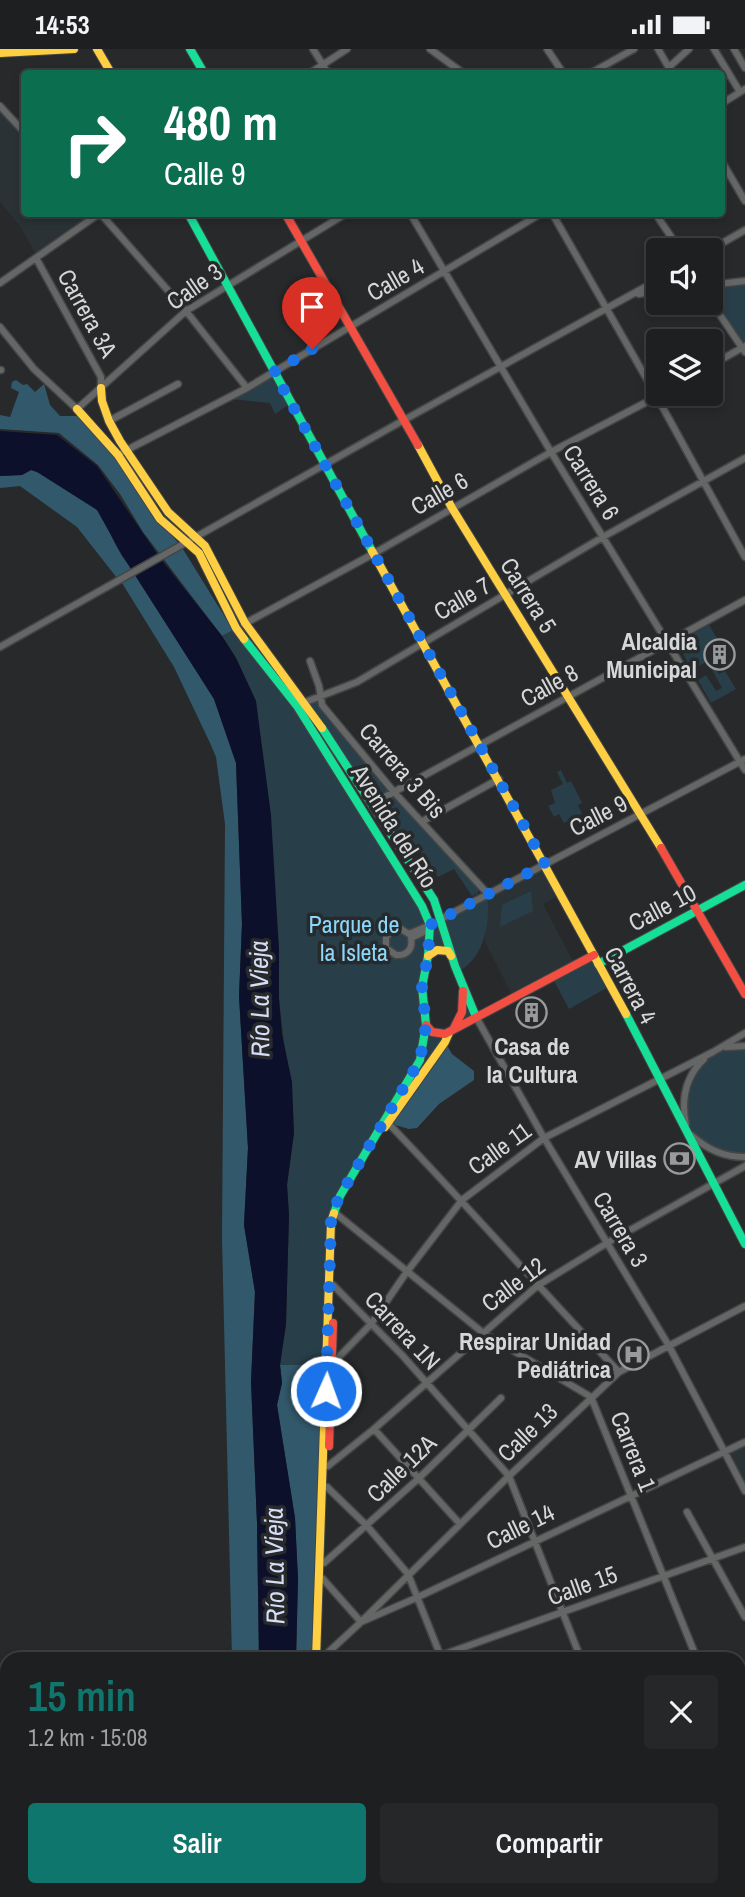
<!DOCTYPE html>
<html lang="es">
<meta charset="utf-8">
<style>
body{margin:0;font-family:"Archivo Narrow",sans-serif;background:#262729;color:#f1f3f6;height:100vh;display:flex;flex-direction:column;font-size:26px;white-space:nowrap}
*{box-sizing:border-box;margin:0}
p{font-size:23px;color:#a1a2a5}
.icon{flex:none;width:38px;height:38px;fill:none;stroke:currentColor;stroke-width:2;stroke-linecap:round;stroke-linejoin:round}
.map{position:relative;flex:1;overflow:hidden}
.details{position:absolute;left:0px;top:1603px;width:746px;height:245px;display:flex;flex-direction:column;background:#1e1f20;border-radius:21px 21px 0 0;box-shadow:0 4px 10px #0003,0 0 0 2px #3c3d3e}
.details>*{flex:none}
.top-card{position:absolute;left:21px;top:21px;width:704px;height:147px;border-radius:7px;box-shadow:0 4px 10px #0003,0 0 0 2px #3c3d3e;background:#0b6e4f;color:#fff;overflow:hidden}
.buttons{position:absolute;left:646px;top:189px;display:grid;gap:14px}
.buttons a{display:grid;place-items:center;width:77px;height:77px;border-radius:7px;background:#1e1f20;box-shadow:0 4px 10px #0003,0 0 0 2px #3c3d3e;font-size:35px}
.pin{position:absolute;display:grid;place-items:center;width:60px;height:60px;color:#fff;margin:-72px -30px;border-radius:50% 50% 50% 0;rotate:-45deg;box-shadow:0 0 7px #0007}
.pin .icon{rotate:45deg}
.me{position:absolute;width:77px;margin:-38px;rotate:2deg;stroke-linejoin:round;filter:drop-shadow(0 0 5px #0008)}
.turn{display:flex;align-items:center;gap:24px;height:147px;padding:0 28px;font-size:32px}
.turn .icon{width:91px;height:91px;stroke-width:2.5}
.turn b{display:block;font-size:49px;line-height:60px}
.round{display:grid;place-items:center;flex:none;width:74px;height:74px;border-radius:7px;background:#262729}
.head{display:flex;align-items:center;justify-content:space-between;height:119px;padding:0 28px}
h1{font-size:42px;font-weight:600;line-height:52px;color:#0f766e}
.primary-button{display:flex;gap:14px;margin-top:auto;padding:14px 28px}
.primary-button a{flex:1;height:80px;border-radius:7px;background:#0f766e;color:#fff;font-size:28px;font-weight:600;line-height:80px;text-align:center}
.primary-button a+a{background:#262729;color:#f1f3f6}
.status{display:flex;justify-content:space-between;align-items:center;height:49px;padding:0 35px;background:#1e1f20;direction:ltr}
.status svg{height:19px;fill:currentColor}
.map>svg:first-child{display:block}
.built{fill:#2a3236}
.green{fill:#283f4a}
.forest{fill:#32596b}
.water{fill:#0d102b}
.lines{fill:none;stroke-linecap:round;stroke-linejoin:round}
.street-casing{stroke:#444546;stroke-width:9}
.fast-casing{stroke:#444546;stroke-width:10}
.slow-casing{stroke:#444546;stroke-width:10}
.jam-casing{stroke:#444546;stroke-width:10}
.street{stroke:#656666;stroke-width:6}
.fast{stroke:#16e098;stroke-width:8}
.slow{stroke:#ffcf43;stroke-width:8}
.jam{stroke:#f24e42;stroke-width:8}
.route{stroke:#1a73e8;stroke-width:12;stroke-dasharray:0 21.6}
.labels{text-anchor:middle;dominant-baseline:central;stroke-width:7;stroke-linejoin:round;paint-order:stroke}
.street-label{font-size:24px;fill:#d5d7d8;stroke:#27292b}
.poi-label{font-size:24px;font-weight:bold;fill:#d5d7d8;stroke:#27292b;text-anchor:end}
.park-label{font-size:24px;fill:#8bd8fb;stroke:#27292b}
.water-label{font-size:26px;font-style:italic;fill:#d6ddf6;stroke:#27292b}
</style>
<div class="status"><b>14:53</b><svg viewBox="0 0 49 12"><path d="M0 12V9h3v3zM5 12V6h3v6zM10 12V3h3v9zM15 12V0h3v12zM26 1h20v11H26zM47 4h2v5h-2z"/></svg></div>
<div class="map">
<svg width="745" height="1848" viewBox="0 0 745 1848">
<rect width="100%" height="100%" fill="#28292a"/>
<path class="built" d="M0 62 24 88V164L93 165 36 205 20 177 0 153Z
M545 815 561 845 543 855 575 916 513 948 485 893 487 844Z
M745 1393V1442L725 1403Z
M739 1716 745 1732V1848H581L578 1841H738Z"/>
<path class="green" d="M745 232V297L742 299 711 248V236Z
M273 326 288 356 275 365 270 354 230 350Z
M709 576 718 591 704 598 711 610 692 621 677 594Z
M236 579 297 657 430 875 487 844C491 874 485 908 458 923L476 968 453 982 464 947 450 906 434 902 425 917 426 978 449 984 384 1079 348 1140 331 1173 327 1316H280L286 1275 289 1166 287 1136 294 1084 279 950V901L256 652 236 609 222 587Z
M714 617 719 625 725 622 736 640 711 654 698 631 706 626 716 642 722 639 711 619Z
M320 647 322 656 394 743 480 836 478 844 472 847 454 820 438 828 405 781 393 788 305 653Z
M561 721 567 734 571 732 582 754 578 756 582 765 564 774 559 765 554 768 548 757 555 754 551 741 563 735 557 723Z
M531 842 533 862 500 878 502 856Z
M594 906 610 937 569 960 552 928Z
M745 997V1108L724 1106 687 1083 684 1046 699 1014 723 999Z
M745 1772V1848H718V1841H738L739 1795 741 1793 739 1776Z"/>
<path class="forest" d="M16 331 23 336 27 335 35 343 44 335 50 356 60 367H78L97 384 116 406 149 460 181 497 233 581 222 587 143 483 120 445 98 416 59 384 0 380V366L10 368 19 343 11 339 12 333Z
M31 421C49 426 91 451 101 466 111 483 117 505 132 519L117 529 77 478 20 437 0 439V427L22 426Z
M136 526 214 650 236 714 242 875 239 947 248 1099 244 1176 255 1243 251 1333 257 1474 259 1610H232L222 1189 225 775 216 708 210 694 174 618 122 534Z
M445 993 452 1005 474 1022V1031L439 1055 417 1079 409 1080 388 1074Z
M280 1316H327L315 1610H296L298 1530 295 1469 277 1356 282 1334Z
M0 1641H7V1700L0 1699Z
M0 1791 7 1794V1841H266L183 1848H0Z"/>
<path class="water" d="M0 382 57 386 97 417 160 509 222 587 236 609 256 652 271 766 279 901V950L282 985 292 1033 294 1084 287 1136 289 1166 286 1275 280 1316 282 1334 277 1356 295 1469 298 1530 296 1610H259L257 1474 251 1333 255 1243 244 1176 248 1099 239 947 242 875 236 714 214 650 122 506 97 461 37 423 31 421 22 426 0 427Z
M0 1699 7 1700V1794L0 1791Z"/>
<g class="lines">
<defs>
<path id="street" d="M313 0 328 24
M430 0 463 24
M547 0 563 24
M658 0 672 24
M714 0 740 43
M734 0 745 19
M668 19 689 0
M310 24 347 0
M591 24 634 0
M721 55 745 40
M0 57 24 83
M721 111 745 152
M100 164 186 262 247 339
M410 164 551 403 745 721
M552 164 657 348 745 508
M655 164 680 201
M710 201 745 181
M36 209 101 328V339
M0 234 100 164
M710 236 745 232
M639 245 658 242
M710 251 745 303
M0 278 34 320 77 360 186 262 347 164
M710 317 745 297
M0 321H1
M109 372 178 335
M123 403 247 339 542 164
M244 575 373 505 551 403 662 345
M0 598 404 371 658 231
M310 612 319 637 322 656 394 743 487 844
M303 654 357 633 603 488 745 409
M372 755 745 551
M423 772 499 730
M441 870 745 710
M430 876 422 884 411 889C413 900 407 907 396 906L386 899V888L392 881 401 880 409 885Z
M476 968 544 1089 669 1297 745 1442
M726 998 745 997
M388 1074C467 1156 541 1241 619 1323
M686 1076C681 1051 685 1028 704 1010
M691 1086C707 1100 723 1108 745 1108
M334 1163 482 1283 591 1348 697 1610
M333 1236 402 1306 509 1427 581 1610
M333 1314 371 1275 406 1224 462 1151 544 1089 713 1003 745 984
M374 1380 460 1475
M328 1417 374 1380 537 1237 607 1194 745 1117
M327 1438 367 1477 408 1525 441 1608
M687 1463 745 1568
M324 1514 418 1430 501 1349
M323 1530 361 1573
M361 1573 509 1427 619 1323 745 1257
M321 1610 361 1573 416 1549 745 1393
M431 1610 745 1498
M738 1716 745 1732
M0 1827 7 1830
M23 1841 26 1848
M514 1841 516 1848
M283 1848V1845L309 1846
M372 1848V1841
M455 1848 476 1841"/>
<path id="fast" d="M190 0 204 24
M188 164 372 502
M244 590 297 657 422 857 430 876 428 907 422 938 426 976 420 1011 340 1147 334 1164
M322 679 434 851 455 917 476 968
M598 915 745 836
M626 965 745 1195
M738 1644 745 1643
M738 1652 745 1651
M307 1841V1848"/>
<path id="slow" d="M97 0 111 24
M0 4 74 0
M101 339 102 352 109 372 120 392 168 463 205 497 245 574 322 679
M77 360 118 406 160 470 199 504 236 579 244 590
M418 396 452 459 661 799
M372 502 626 965
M428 907 437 901 448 902 451 907
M385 1078 445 993 449 984
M316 1610 331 1173 334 1164"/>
<path id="jam" d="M285 164 418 396
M661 799 745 945
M426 976 432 983 445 985 594 906
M454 979 462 963 463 942
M329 1397 333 1274
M314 1841V1848"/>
</defs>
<use href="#street" class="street-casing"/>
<use href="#fast" class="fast-casing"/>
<use href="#slow" class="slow-casing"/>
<use href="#jam" class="jam-casing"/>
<use href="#street" class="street"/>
<use href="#fast" class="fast"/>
<use href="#slow" class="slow"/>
<use href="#jam" class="jam"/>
</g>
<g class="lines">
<path class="route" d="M312 300 274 323 545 815 430 876 428 907 422 938 426 976 420 1011 338 1150 331 1173 326 1342"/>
</g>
<defs>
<symbol id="building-ring" viewBox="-11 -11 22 22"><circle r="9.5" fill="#27292b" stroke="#989a9b" stroke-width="1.5"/><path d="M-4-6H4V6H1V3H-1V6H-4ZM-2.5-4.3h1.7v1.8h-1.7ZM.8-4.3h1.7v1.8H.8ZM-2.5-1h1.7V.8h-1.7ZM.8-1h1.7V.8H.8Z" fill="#989a9b"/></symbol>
<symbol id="bank-ring" viewBox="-11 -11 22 22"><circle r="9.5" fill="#27292b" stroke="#989a9b" stroke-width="1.5"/><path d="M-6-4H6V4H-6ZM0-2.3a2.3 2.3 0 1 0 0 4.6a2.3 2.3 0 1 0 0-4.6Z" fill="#989a9b"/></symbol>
<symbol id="hospital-ring" viewBox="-11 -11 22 22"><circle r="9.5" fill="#27292b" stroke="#989a9b" stroke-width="1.5"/><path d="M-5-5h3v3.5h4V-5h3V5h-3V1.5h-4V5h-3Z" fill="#989a9b"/></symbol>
</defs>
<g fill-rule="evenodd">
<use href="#building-ring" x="702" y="588" width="35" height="35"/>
<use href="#building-ring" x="514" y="946" width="35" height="35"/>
<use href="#bank-ring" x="662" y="1092" width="35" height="35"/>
<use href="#hospital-ring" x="616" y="1288" width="35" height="35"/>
</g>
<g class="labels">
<g class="street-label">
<text transform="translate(395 230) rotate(-30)">Calle 4</text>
<text transform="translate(194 237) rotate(-35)">Calle 3</text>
<text transform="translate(88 264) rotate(61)">Carrera 3A</text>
<text transform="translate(592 433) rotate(58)">Carrera 6</text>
<text transform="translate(439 444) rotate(-30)">Calle 6</text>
<text transform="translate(529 546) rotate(58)">Carrera 5</text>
<text transform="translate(462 549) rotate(-30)">Calle 7</text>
<text transform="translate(549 636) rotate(-29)">Calle 8</text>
<text transform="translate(403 721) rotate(49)">Carrera 3 Bis</text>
<text transform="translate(598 766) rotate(-27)">Calle 9</text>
<text transform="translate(395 777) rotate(58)">Avenida del Río</text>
<text transform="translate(662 858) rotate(-28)">Calle 10</text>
<text transform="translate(631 936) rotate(62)">Carrera 4</text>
<text transform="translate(499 1099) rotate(-36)">Calle 11</text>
<text transform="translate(621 1180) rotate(59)">Carrera 3</text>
<text transform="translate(513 1235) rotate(-37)">Calle 12</text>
<text transform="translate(403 1281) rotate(47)">Carrera 1N</text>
<text transform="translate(527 1383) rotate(-44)">Calle 13</text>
<text transform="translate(634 1402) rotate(68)">Carrera 1</text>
<text transform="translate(401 1419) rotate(-44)">Calle 12A</text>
<text transform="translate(520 1477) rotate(-26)">Calle 14</text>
<text transform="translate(582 1536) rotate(-20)">Calle 15</text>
</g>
<g class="poi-label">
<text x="697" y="592">Alcaldia<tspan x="697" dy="28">Municipal</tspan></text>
<text x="532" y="997" text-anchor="middle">Casa de<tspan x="532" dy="28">la Cultura</tspan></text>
<text x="657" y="1110">AV Villas</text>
<text x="611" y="1292">Respirar Unidad<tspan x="611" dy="28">Pediátrica</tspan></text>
</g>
<g class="park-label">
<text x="354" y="875">Parque de<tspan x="354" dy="28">la Isleta</tspan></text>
</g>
<g class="water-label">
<text transform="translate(259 950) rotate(-91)">Río La Vieja</text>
<text transform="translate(274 1517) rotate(-91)">Río La Vieja</text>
</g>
</g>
</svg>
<div class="buttons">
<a><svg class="icon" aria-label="sound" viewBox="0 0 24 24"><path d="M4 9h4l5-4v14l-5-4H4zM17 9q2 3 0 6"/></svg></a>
<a><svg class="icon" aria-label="layers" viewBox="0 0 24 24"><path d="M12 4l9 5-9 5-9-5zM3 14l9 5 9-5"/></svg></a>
</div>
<div class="pin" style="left:312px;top:300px;background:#d93025"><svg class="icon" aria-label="arrive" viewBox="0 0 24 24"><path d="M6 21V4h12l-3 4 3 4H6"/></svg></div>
<svg class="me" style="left:326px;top:1342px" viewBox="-20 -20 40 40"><circle r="17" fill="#1a73e8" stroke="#fff" stroke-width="3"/><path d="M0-11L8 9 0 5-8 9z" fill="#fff"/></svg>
<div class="top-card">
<div class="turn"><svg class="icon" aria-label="right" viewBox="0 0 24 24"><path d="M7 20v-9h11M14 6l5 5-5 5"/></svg><div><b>480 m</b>Calle 9</div></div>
</div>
<section class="details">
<div class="head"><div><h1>15 min</h1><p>1.2 km · 15:08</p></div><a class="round"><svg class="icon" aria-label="close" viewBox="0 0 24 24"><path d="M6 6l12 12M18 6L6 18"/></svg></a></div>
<div class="primary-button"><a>Salir</a><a>Compartir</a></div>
</section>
</div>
